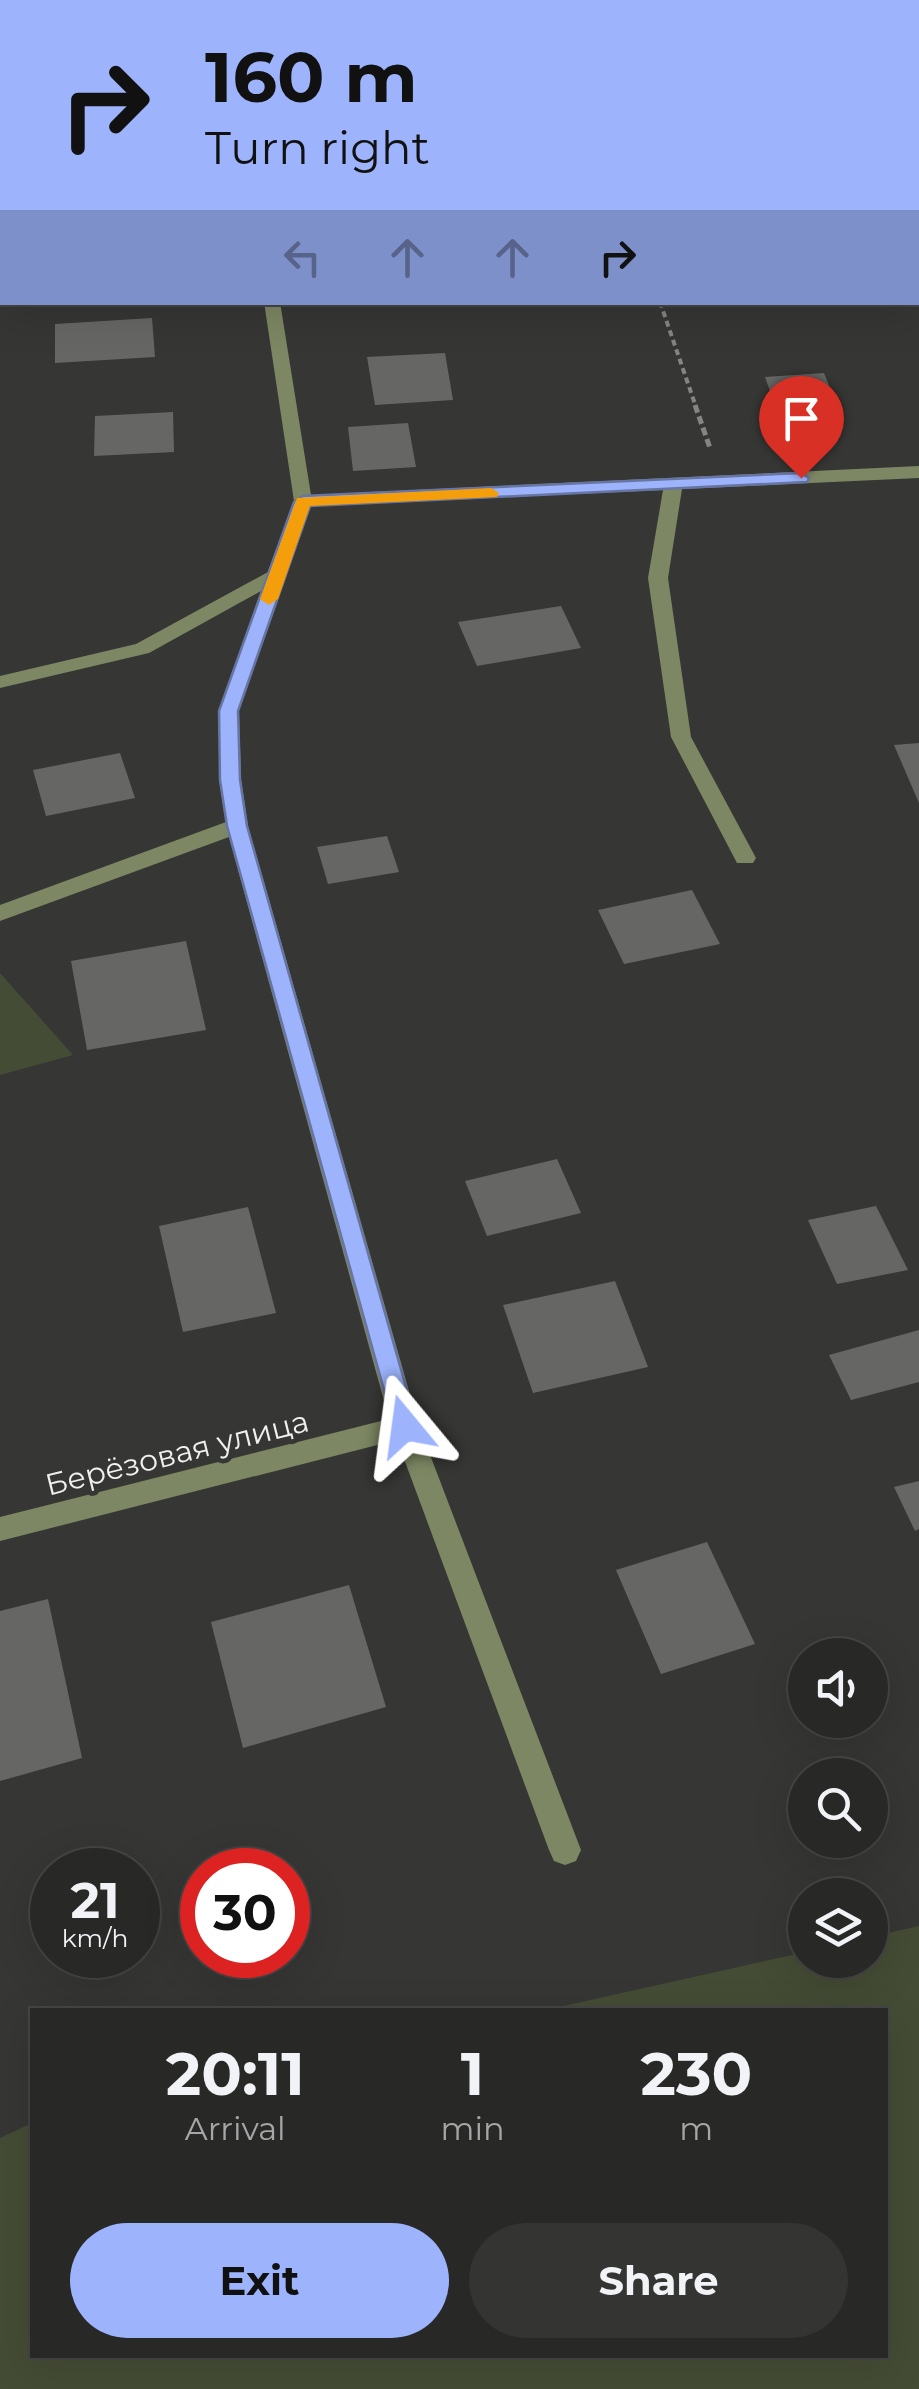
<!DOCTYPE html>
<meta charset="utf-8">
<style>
body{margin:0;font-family:Montserrat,sans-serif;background:#343533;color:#f1f3f6;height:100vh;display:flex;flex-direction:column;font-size:38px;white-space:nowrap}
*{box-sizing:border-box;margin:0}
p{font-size:32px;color:#a5a6a7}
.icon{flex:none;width:55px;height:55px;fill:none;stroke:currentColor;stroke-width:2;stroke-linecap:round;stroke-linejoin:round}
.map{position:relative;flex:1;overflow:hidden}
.drawer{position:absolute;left:30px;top:2008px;width:858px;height:350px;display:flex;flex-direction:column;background:#282927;border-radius:0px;box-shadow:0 10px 40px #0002,0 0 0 2px #444544}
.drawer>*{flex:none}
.hud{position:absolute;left:0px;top:0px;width:920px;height:305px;box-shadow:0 10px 40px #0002,0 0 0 2px #444544;background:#9db4fd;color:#111;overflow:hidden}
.tools{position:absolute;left:788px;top:1638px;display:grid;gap:20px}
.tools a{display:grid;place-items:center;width:100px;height:100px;border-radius:50%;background:#282927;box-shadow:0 10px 40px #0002,0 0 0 2px #444544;font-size:50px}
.speed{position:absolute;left:30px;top:1848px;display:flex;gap:20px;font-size:50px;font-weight:700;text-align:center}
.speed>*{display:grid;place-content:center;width:130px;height:130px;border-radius:50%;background:#282927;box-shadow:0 10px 40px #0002,0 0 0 2px #444544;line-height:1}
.speed small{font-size:25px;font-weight:400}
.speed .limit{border:15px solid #d22;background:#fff;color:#111}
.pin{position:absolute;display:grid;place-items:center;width:85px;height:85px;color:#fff;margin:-102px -42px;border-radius:50% 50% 50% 0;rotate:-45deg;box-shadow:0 0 10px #0007}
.pin .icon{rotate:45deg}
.me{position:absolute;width:110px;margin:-55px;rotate:344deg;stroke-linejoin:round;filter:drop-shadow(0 0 8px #0008)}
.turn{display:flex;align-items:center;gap:35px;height:210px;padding:0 40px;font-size:45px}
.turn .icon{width:130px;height:130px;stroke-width:2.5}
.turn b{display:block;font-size:70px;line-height:85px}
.lanes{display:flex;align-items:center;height:95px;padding:0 40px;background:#0003;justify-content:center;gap:50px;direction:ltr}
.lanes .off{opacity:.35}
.eta{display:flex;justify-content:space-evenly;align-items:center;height:170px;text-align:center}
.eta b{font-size:60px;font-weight:700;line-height:70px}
.cta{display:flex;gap:20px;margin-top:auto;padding:20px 40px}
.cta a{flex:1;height:115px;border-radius:60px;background:#9db4fd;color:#111;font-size:40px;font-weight:700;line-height:115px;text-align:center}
.cta a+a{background:#343533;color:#f1f3f6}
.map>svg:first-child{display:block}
.green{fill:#454c35}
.building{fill:#666764}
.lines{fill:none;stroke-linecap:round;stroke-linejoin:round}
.path-far1{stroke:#858683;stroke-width:4;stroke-dasharray:6 4;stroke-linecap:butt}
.path{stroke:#858683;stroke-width:5;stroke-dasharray:8 4;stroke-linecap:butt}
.minor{fill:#7d8763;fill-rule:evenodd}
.route{fill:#9db4fd;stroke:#6675a4;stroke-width:2.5}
.slow{fill:#f59e0b}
.labels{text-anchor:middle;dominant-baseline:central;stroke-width:10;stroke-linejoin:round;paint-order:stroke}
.street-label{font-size:30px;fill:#f1f1ef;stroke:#363734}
</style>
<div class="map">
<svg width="919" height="2389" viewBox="0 0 919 2389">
<rect width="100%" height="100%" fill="#363734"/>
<path class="green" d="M0 973 73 1055 0 1075Z
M919 1926V2389H0V2138L32 2123V2355H885V2010H546L805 1952V1960H870V1937Z"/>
<path class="building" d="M152 318 155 357 55 363V324Z
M445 353 453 400 375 405 367 357Z
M824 373 841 415 780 419 765 377Z
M173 412 174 452 94 456 95 416Z
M408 423 416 467 353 471 348 427Z
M561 606 581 648 477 666 458 622Z
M919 743V803L894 745Z
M120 753 135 798 46 816 33 770Z
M387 836 399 872 328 884 317 847Z
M692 890 720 944 624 964 598 910Z
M186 941 206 1030 87 1050 71 961Z
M557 1159 581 1213 487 1236 465 1181Z
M876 1206 908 1270 837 1284 808 1220Z
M248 1207 276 1313 183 1332 159 1226Z
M615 1281 648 1367 533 1393 503 1305Z
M919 1330V1382L851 1400 829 1355Z
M919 1481V1529L915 1531 894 1487Z
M707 1542 755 1644 661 1674 616 1570Z
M349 1585 386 1707 243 1748 211 1622Z
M48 1599 82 1758 0 1781V1611Z"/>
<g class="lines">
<path class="path-far1" d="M660 302 696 407"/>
<path class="path" d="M695 405 710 448"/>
<path class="minor" d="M218 0H232V2H218Z
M871 0H886L887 2H873Z
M918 61H919V71H918Z
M264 302H280L311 495 919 466V478L682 489 668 578 691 737 756 858 753 863H737L671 737 648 578 663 490 311 506 239 711 241 779 248 826 419 1426 581 1850 576 1861 565 1865 554 1861 549 1850 397 1440 0 1541V1517L389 1419 229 837 0 921V905L226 822 219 779V711L261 591 149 653 0 688V676L136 644 268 572 294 501Z"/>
</g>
<path class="route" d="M801 473 809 478 807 482 310 506 238 711 240 780 247 826 417 1426 413 1433 405 1436 396 1433 227 826 220 780 219 711 294 502 303 496Z"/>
<path class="slow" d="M491 488 499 493 497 497 310 506 278 599 269 605 260 599 297 498Z"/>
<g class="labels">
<g class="street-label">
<text transform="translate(177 1453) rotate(-14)">Берёзовая улица</text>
</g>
</g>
</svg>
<div class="tools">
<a><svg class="icon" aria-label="sound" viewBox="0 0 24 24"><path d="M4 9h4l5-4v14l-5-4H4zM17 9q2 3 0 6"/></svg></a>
<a><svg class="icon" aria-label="search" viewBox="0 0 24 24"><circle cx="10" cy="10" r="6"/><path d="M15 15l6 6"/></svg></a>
<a><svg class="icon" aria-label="layers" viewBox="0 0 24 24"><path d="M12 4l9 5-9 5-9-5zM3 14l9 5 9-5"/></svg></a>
</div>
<div class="speed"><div>21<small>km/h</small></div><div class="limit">30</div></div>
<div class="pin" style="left:801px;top:478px;background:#d93025"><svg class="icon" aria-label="arrive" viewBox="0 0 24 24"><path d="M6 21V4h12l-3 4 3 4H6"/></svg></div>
<svg class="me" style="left:405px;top:1426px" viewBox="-20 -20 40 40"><path d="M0-17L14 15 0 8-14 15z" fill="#9db4fd" stroke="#fff" stroke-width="4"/></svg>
<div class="hud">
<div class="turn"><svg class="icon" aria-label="right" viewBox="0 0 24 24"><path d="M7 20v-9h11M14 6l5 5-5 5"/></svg><div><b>160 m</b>Turn right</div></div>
<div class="lanes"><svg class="icon off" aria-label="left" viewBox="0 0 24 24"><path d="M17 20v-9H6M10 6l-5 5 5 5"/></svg><svg class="icon off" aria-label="ahead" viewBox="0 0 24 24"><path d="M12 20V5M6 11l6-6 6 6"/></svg><svg class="icon off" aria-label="ahead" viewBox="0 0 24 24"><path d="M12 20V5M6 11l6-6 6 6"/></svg><svg class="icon" aria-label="right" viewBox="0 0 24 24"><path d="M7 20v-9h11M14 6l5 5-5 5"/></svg></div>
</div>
<section class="drawer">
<div class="eta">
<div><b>20:11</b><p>Arrival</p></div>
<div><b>1</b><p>min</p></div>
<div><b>230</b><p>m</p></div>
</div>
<div class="cta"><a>Exit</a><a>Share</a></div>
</section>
</div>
